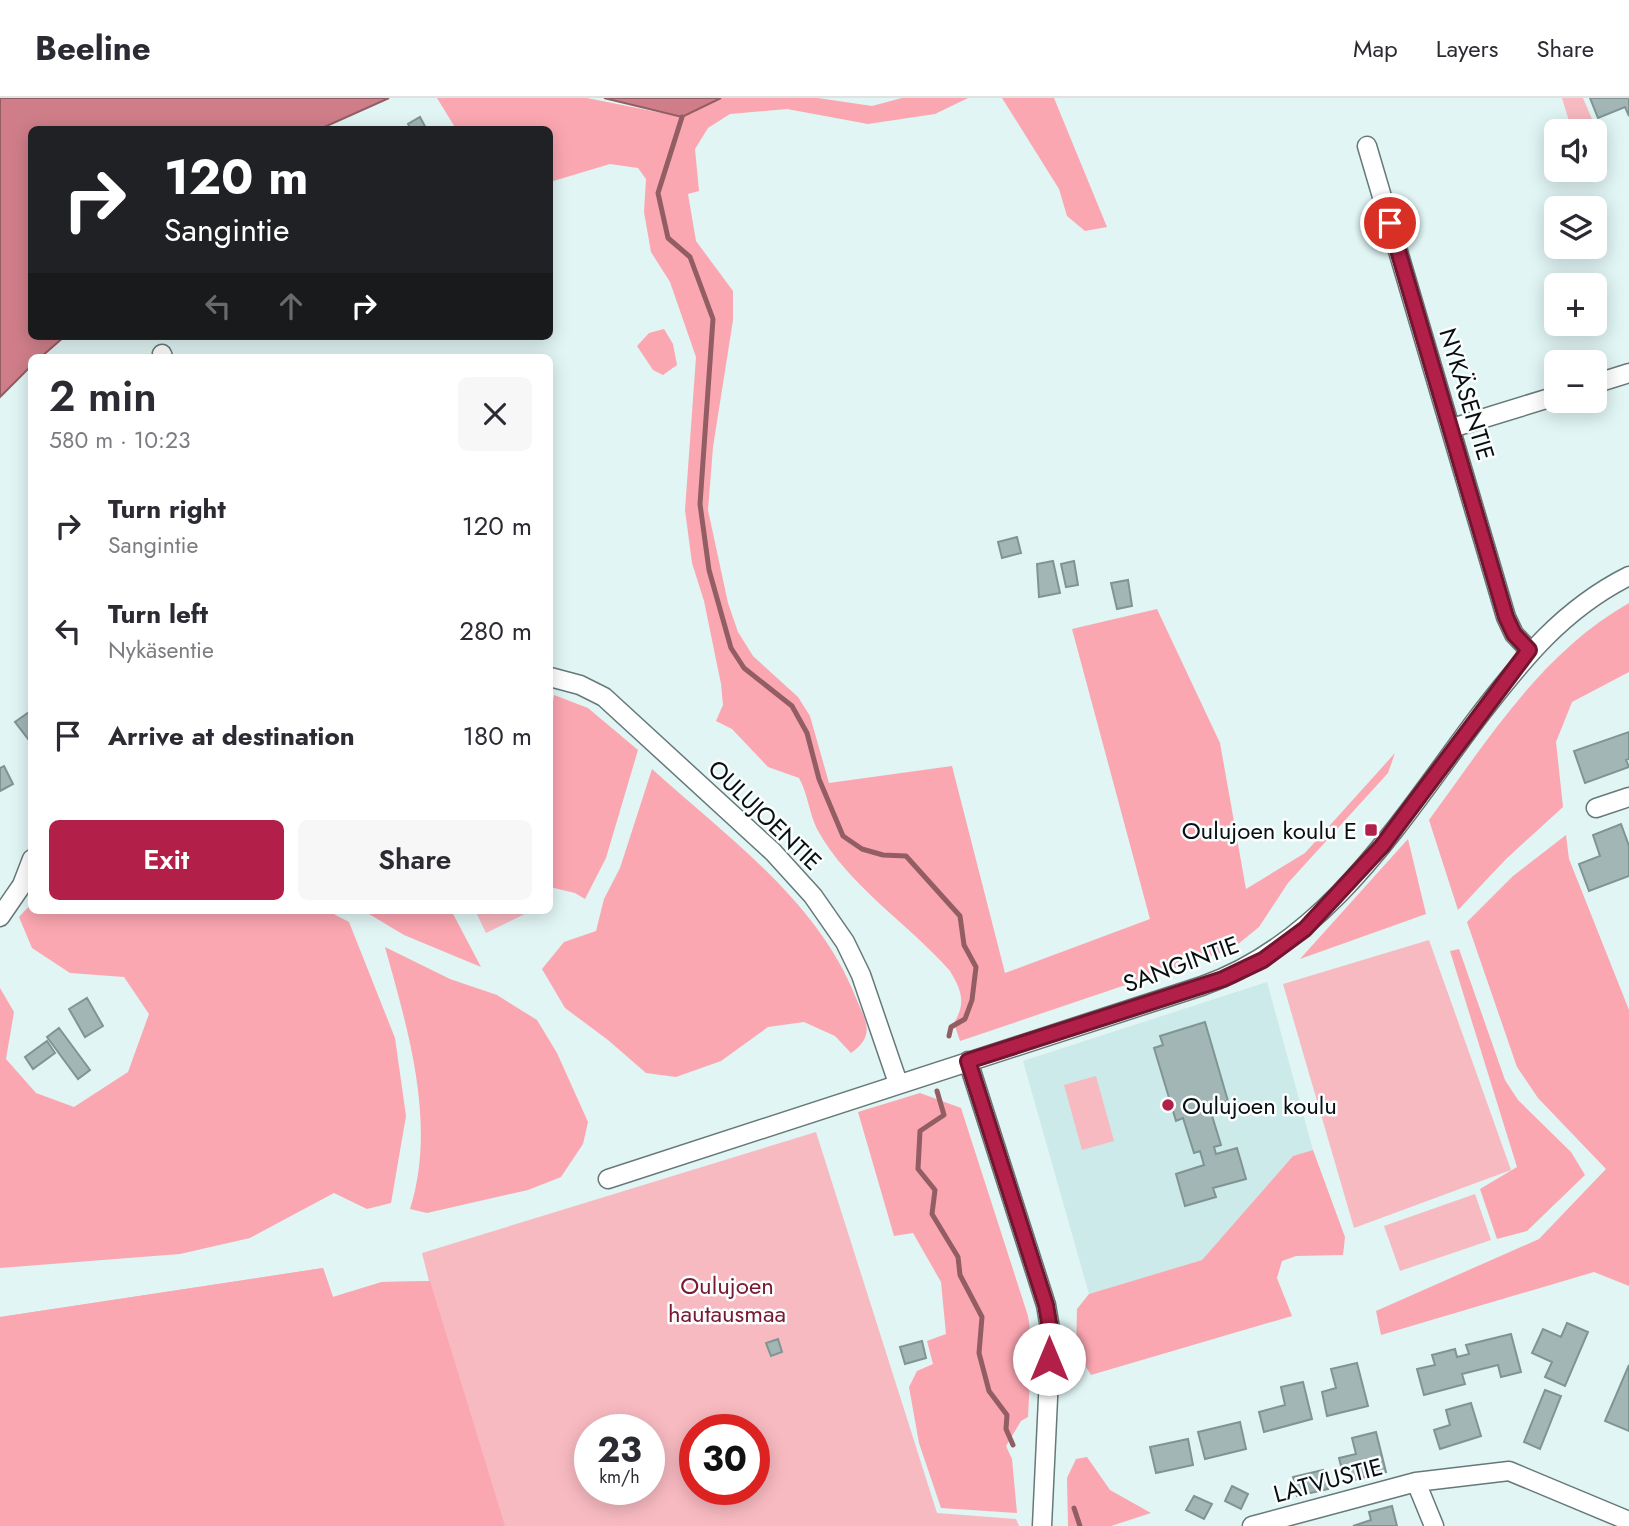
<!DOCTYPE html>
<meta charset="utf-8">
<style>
body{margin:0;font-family:Jost,sans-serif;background:#f7f7f7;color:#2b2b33;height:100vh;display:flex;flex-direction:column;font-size:26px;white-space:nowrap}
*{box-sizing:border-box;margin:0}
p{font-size:23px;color:#7c7c81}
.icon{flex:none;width:38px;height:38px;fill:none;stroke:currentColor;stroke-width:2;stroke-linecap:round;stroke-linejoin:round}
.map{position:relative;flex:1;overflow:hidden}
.side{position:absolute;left:28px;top:256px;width:525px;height:560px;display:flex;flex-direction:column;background:#fff;border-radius:10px;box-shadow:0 4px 18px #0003}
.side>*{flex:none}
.hud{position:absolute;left:28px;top:28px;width:525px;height:214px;border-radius:10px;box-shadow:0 4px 18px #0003;background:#202124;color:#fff;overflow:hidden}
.tools{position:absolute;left:1544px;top:21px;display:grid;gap:14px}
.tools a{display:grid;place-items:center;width:63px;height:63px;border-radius:10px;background:#fff;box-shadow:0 4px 18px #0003;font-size:35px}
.speed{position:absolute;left:574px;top:1316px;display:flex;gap:14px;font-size:35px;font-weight:700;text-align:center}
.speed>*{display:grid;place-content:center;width:91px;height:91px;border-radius:50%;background:#fff;box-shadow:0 4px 18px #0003;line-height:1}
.speed small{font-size:18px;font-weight:400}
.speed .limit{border:10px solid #d22;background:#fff;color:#111}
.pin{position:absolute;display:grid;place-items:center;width:60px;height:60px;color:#fff;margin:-30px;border:4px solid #fff;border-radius:50%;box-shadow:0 2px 7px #0007}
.me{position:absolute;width:77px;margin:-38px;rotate:0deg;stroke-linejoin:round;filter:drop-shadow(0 0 5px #0008)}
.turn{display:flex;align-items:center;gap:24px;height:147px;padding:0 21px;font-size:32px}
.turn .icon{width:91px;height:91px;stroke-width:2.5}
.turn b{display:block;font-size:49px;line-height:60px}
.lanes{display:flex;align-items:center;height:66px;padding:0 21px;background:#0003;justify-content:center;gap:35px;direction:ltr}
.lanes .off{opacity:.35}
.round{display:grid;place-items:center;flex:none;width:74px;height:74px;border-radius:10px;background:#f7f7f7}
.headline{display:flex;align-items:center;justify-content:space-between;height:119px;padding:0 21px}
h1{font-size:42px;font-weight:600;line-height:52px}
.cta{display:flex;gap:14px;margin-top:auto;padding:14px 21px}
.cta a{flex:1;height:80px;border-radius:10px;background:#b22049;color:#fff;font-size:28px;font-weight:600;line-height:80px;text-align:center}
.cta a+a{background:#f7f7f7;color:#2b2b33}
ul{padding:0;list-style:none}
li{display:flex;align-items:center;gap:21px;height:105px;padding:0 21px}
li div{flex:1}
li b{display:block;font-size:26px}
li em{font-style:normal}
header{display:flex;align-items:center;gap:42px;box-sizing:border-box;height:98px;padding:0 35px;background:#fff;border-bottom:2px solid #e1e1e2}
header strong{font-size:33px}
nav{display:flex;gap:38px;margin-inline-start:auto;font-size:24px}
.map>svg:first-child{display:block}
.built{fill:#cbeae9}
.green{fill:#f8bac1;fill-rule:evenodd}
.forest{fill:#fba7b1}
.water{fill:#cf7e89;stroke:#935d64;stroke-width:2}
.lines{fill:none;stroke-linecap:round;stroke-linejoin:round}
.stream{stroke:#935d64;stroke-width:5}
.building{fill:#a2b6b6;stroke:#819494;stroke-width:2}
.street-casing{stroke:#667978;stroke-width:21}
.street{stroke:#fff;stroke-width:18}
.route-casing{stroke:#74152f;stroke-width:18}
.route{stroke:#b22049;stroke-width:12}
.poi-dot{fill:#b22049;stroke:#fafefe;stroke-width:2.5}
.labels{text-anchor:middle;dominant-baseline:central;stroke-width:5;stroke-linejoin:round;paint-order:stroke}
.street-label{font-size:24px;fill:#080f0e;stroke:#fafefe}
.poi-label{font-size:24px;fill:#080f0e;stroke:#fafefe;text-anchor:end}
.park-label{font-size:24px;fill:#791931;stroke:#fafefe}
</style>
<header>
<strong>Beeline</strong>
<nav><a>Map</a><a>Layers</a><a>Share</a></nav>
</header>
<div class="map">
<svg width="1629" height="1428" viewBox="0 0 1629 1428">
<rect width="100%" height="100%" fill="#e0f5f4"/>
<path class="built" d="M1267 884 1313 1052 1293 1058 1202 1162 1089 1196 1023 963Z"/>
<path class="green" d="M1562 0H1583L1603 47 1594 50V33H1572Z
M475 812H533L486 835Z
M1429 842 1511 1072 1354 1130 1283 886Z
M1096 978 1114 1043 1082 1052 1064 987Z
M816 1034 937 1415 1016 1421 1019 1428H25L0 1219 323 1170 333 1199 382 1184 429 1183 422 1155ZM590 1332H649V1391H590ZM695 1332H754V1391H695Z
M1475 1096 1491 1142 1400 1173 1384 1128Z"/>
<path class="forest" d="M437 0H587L682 19 721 0H818L872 8 902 0H968L935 16 868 26 787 11 730 16 708 30 695 51 699 93 688 96 696 143 733 193V222L713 349 708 412 728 505 738 534 753 558 798 599 810 618 829 685 952 668 1005 875 1150 821 1072 531 1157 511 1220 645 1246 791 1305 755 1395 655 1388 675 1288 785 1259 829 1232 851 960 943 954 925C966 905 962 893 950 873 908 825 848 788 817 731 809 715 808 696 799 680L768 669 732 631 716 623 723 607 721 586 704 503 692 465 685 412 696 259 670 184 651 154 644 114 646 81 638 70 610 66 550 84V32L456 31Z
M1002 0H1054L1107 129 1085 133 1067 118 1059 91Z
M664 231 673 246 677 267 663 277 653 272 637 248 649 235Z
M1629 505V574L1572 604 1556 644 1563 709 1506 761 1458 812 1429 722C1488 642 1541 555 1629 505Z
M554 597 588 610 638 652 606 760 585 801 575 795 550 789V623Z
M652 671C727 739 818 803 856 900 866 924 876 937 851 955L835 938 804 924 768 929 721 963 676 979 646 975 608 942 565 910 542 871 564 844 596 833 604 801 620 770Z
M1566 737 1569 761 1629 912V1188L1594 1174 1381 1237 1376 1213 1539 1141 1606 1071 1538 1000 1517 969 1467 824 1513 778Z
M1408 741 1426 816 1300 861Z
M31 806 32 812H326L349 824 395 940 406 1018 391 1105 367 1111 334 1095 250 1140 180 1156 0 1170V890L14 914 6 961 36 995 74 1009 128 974 149 916 124 879 70 875 32 850 19 819Z
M368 812H451L481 869 404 837 369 816Z
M385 849 450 881 497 897 537 922 557 955 588 1024 583 1046 561 1079 528 1092 427 1115 410 1111C437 1026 408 932 385 849Z
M1459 851 1505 982 1518 1002 1571 1054 1585 1077 1527 1133 1497 1141 1480 1091 1517 1069 1450 853Z
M920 995 961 1010 1028 1218 1032 1245 1028 1319 1021 1323 1006 1348 1012 1361 1017 1415 941 1410 919 1345 909 1289 917 1273 933 1266 927 1243 946 1236 941 1184 913 1135 894 1138 858 1014Z
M1313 1052 1345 1139 1343 1157 1296 1158 1282 1163 1277 1180 1292 1218 1091 1277 1076 1253 1077 1211 1089 1196 1202 1162 1293 1058Z
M323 1170 333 1199 382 1184 430 1183 505 1428H0V1219Z
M1087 1359 1110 1392 1151 1415 1111 1428H1068L1067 1380 1076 1361Z"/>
<path class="water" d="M0 0H389L320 31 32 32V238H65L41 259H32L31 268 0 299Z
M604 0H721L682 19Z"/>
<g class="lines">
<path class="stream" d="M682 19 658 95 668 140 690 159 713 221 700 406 709 472 731 550 744 570 792 608 807 635 819 681 843 738 862 751 883 757 906 758 960 818 964 847 976 869 972 902 965 921 951 929 949 938
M937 993 944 1017 920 1033 918 1071 935 1092 932 1116 958 1159 960 1177 982 1219 979 1255 989 1293 1007 1317 1006 1331 1013 1347
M1074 1410 1080 1428"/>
</g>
<path class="building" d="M1590 0H1629V18L1625 9 1598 20Z
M420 19 427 32H411L408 26Z
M1017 439 1021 455 1002 460 998 444Z
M1053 463 1060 495 1039 499 1037 466Z
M1074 463 1078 487 1066 489 1061 466Z
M1128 482 1132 508 1117 511 1111 485Z
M32 612V646L15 624Z
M1629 634V661L1626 662 1629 669 1585 685 1574 653Z
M4 668 13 686 0 693V670Z
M1621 726 1629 748V778L1589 793 1579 766 1600 758 1593 737Z
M87 900 103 928 85 939 69 911Z
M1205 924 1228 1003 1209 1008 1221 1047 1214 1049 1216 1056 1237 1050 1246 1081 1213 1090 1216 1099 1185 1108 1176 1076 1204 1067 1200 1053 1194 1055 1183 1020 1176 1023 1154 950 1163 947 1160 938Z
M59 930 90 972 78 981 47 939Z
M47 943 55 955 33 971 25 959Z
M1567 1225 1588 1234 1565 1288 1545 1279 1552 1264 1532 1255 1543 1231 1561 1239Z
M1511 1236 1521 1274 1501 1279 1498 1267 1462 1276 1465 1286 1424 1297 1417 1271 1435 1267 1432 1257 1455 1251 1457 1259 1469 1256 1466 1247Z
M778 1241 782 1254 771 1258 766 1245Z
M922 1243 926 1260 905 1266 900 1249Z
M1357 1265 1368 1308 1327 1318 1322 1294 1336 1290 1331 1271Z
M1629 1267V1333L1605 1323Z
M1303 1284 1312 1321 1264 1334 1259 1314 1285 1307 1281 1289Z
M1545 1292 1561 1298 1540 1351 1524 1344Z
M1471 1305 1481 1338 1440 1351 1434 1332 1450 1327 1446 1312Z
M1240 1324 1246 1351 1205 1361 1198 1334Z
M1376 1334 1386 1374 1345 1384 1339 1360 1356 1356 1352 1340Z
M1188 1341 1193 1367 1156 1375 1150 1349Z
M1323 1372 1328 1391 1297 1398 1293 1379Z
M1232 1388 1248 1396 1241 1411 1225 1403Z
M1194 1398 1212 1406 1204 1421 1186 1412Z
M1392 1408 1397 1428H1353L1371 1422 1369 1414Z"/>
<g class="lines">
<defs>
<path id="street" d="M1367 48 1506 519 1514 536 1529 552
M162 256 163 259
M1594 286 1629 275
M1452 330 1556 298
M550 579 580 587 604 599 773 754 813 798 845 844 861 877 898 985
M1596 710 1629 699
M0 819 22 787 32 761
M968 963 1046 1207 1051 1236 1042 1428
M608 1081 1202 888C1328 844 1402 720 1479 618 1522 562 1563 511 1629 478
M1416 1384 1434 1428
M1252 1428 1416 1384 1509 1373 1629 1423"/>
</defs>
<use href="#street" class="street-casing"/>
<use href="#street" class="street"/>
</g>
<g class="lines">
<defs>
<path id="route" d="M1049 1261 1051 1236 1046 1207 968 963 1223 881 1263 862 1305 831 1382 748 1529 552 1514 536 1506 519 1390 125"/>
</defs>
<use href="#route" class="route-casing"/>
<use href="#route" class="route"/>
</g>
<g class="poi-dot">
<rect x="1364" y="725" width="14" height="14" rx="3.5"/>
<circle cx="1168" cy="1007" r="7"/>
</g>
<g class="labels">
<g class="street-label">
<text transform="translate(1467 296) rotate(73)">NYKÄSENTIE</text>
<text transform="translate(765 717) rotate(44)">OULUJOENTIE</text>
<text transform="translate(1181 866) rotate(-20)">SANGINTIE</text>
<text transform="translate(1328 1382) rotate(-15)">LATVUSTIE</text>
</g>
<g class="poi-label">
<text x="1357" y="732">Oulujoen koulu E</text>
<text x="1182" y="1007" text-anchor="start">Oulujoen koulu</text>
</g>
<g class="park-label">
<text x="727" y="1187">Oulujoen<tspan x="727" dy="28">hautausmaa</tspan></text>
</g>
</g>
</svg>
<div class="tools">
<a><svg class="icon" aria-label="sound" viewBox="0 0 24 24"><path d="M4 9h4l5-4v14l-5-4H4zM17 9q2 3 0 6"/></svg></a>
<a><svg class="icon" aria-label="layers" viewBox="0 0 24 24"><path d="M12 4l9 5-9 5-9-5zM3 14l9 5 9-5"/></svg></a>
<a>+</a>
<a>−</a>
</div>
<div class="speed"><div>23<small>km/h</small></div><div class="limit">30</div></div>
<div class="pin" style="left:1390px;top:125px;background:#d93025"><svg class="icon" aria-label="arrive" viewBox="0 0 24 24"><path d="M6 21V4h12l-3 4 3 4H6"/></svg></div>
<svg class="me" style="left:1049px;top:1261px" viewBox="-20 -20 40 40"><circle r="19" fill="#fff"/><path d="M0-13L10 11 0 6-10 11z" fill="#b22049"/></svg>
<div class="hud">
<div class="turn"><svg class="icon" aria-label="right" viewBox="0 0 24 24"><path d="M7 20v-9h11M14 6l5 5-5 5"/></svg><div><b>120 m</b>Sangintie</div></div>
<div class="lanes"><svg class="icon off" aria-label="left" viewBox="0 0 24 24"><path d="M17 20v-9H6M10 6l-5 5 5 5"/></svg><svg class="icon off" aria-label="ahead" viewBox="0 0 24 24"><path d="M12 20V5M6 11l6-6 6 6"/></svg><svg class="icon" aria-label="right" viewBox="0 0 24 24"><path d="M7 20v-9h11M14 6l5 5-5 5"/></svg></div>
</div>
<section class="side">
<div class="headline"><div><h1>2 min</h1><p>580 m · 10:23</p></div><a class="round"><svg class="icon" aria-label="close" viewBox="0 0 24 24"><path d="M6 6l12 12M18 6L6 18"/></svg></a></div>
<ul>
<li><svg class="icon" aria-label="right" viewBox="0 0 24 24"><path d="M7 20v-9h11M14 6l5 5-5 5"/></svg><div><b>Turn right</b><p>Sangintie</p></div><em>120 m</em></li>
<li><svg class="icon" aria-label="left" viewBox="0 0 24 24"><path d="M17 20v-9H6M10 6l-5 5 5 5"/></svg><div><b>Turn left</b><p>Nykäsentie</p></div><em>280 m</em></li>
<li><svg class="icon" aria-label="arrive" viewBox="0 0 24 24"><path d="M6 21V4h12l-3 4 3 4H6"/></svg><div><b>Arrive at destination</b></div><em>180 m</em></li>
</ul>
<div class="cta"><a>Exit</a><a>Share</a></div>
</section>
</div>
